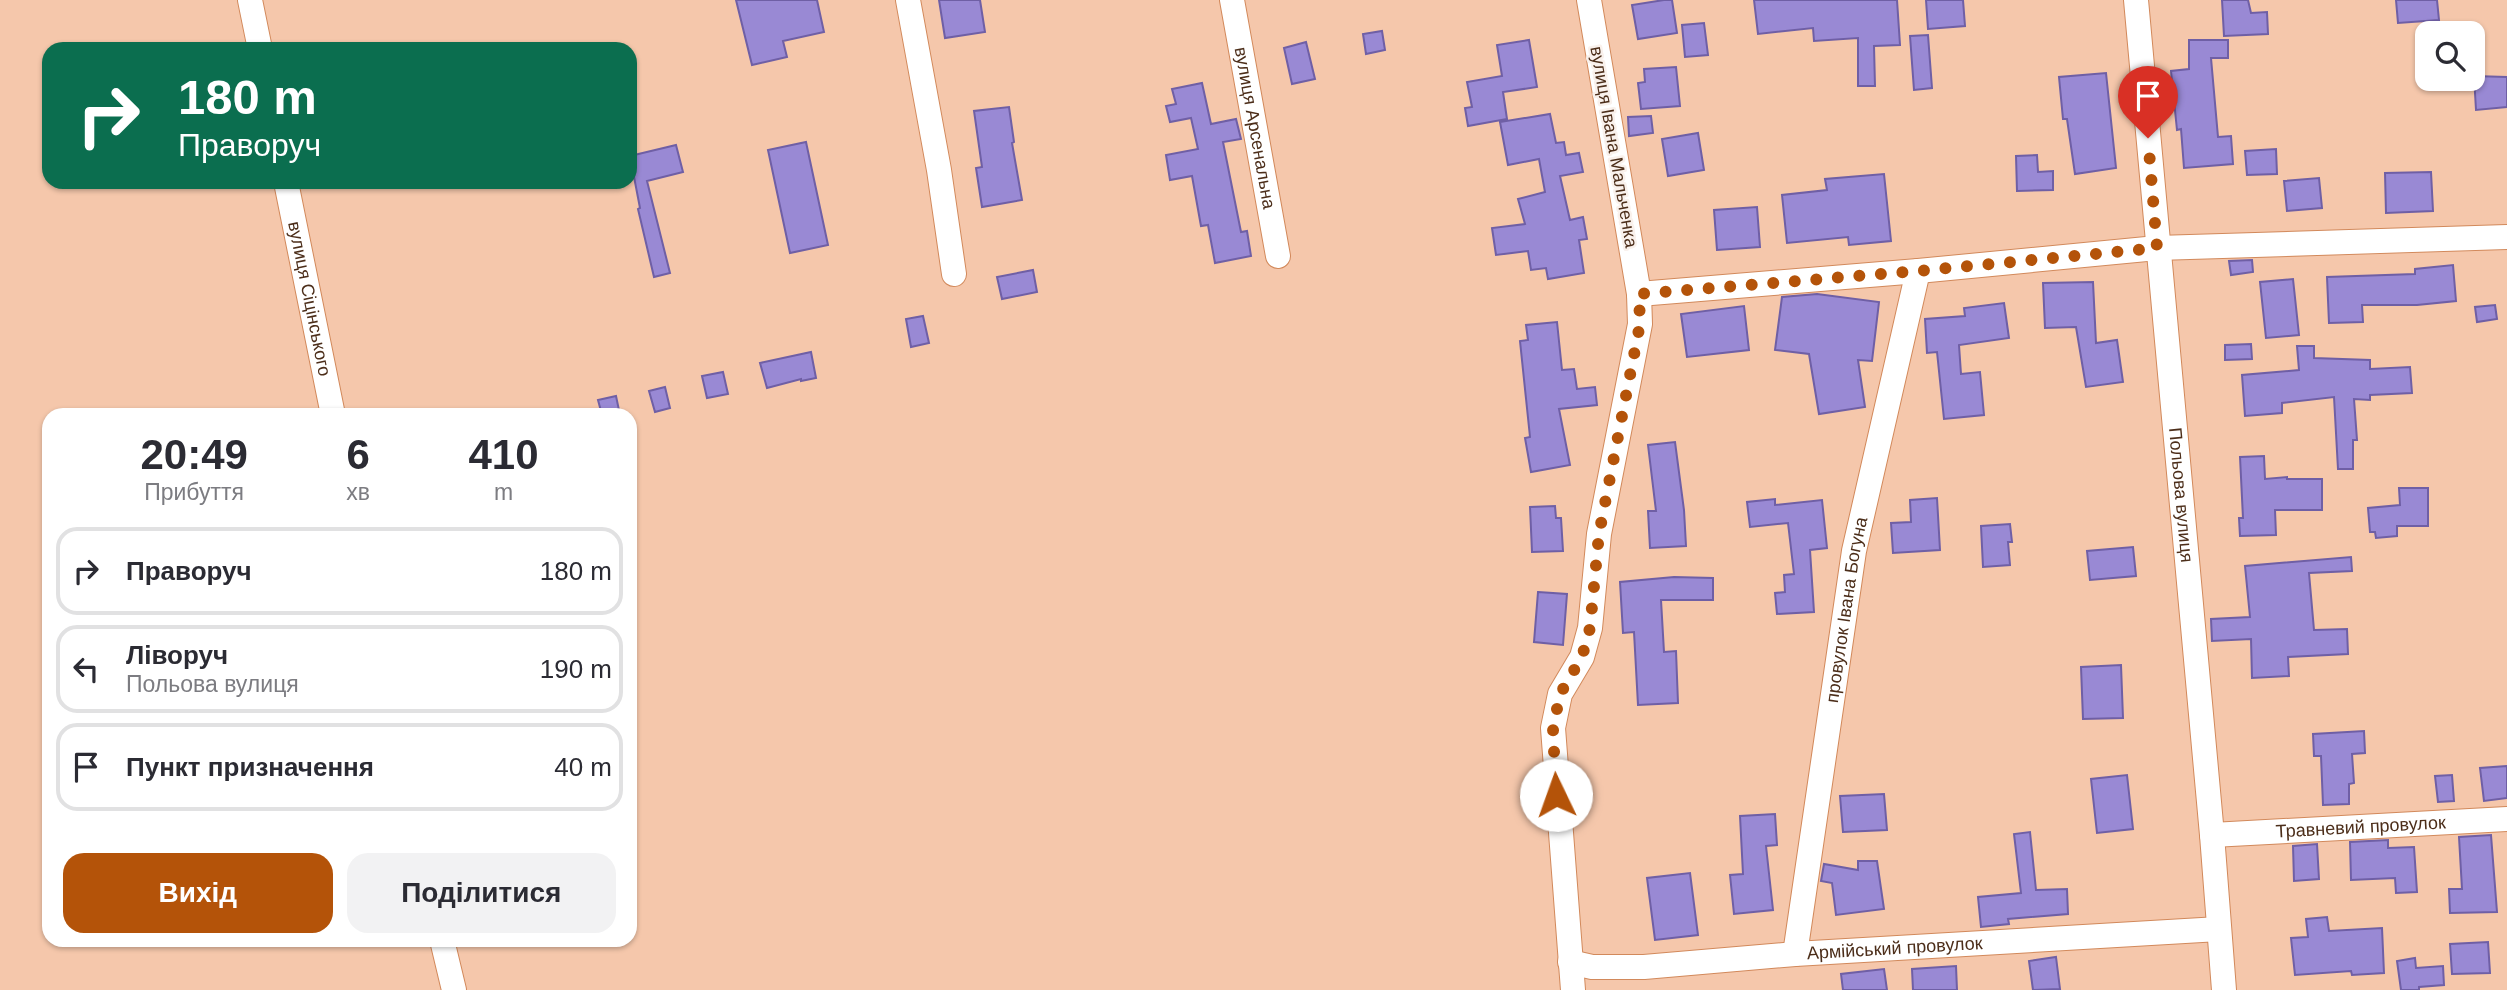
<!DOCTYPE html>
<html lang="uk">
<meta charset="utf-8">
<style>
body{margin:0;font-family:Arial,sans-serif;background:#f2f2f3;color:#2b2b33;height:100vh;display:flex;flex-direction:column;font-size:26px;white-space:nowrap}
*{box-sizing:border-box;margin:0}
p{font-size:23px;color:#7c7c81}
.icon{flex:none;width:38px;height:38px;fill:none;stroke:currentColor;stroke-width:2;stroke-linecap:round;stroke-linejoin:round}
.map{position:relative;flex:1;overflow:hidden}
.drawer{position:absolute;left:42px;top:408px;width:595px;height:539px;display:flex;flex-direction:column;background:#fff;border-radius:21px;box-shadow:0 2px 5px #0004}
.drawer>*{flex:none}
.guide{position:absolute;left:42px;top:42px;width:595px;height:147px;border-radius:21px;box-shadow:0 2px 5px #0004;background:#0b6e4f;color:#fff;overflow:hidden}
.buttons{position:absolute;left:2415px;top:21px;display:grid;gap:14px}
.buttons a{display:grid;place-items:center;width:70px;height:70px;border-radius:14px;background:#fff;box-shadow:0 2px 5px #0004;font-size:35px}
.pin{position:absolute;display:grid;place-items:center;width:60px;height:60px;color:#fff;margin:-72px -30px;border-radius:50% 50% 50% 0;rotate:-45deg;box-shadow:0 0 7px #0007}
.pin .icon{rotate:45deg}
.me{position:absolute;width:77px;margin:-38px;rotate:357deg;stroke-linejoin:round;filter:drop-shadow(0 0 5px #0008)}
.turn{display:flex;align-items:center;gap:24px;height:147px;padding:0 21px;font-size:32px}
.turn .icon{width:91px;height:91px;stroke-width:2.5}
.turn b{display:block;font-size:49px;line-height:60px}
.eta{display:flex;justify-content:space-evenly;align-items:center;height:119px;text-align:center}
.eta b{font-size:42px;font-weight:800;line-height:49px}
.primary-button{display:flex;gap:14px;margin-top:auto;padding:14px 21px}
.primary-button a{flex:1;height:80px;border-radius:21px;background:#b45309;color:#fff;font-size:28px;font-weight:800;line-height:80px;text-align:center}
.primary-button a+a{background:#f2f2f3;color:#2b2b33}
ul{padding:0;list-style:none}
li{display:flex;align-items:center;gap:21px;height:88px;margin:0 14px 10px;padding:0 7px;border:4px solid #e1e1e2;border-radius:21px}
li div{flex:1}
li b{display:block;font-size:26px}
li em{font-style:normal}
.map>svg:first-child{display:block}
.building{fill:#9989d4;stroke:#6f5fa5;stroke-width:2}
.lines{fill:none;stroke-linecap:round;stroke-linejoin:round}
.minor-casing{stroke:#d2895b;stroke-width:26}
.minor{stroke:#fff;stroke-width:24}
.route{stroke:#b45309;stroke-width:12;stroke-dasharray:0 21.6}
.labels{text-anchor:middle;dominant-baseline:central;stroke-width:5;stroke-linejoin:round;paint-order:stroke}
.street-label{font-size:18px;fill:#4c2e1a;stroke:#f9f1ec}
</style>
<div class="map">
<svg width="2507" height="990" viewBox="0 0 2507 990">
<rect width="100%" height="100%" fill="#f5c7ab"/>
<path class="building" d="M736 0H817L824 32 783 41 787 57 752 65Z
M939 0H980L985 32 945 38Z
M1664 0H1672L1677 33 1638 39 1632 5Z
M1754 0H1897L1900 45 1874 46 1875 86H1858V38L1814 41 1813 28 1758 34Z
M1926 0H1963L1965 26 1928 29Z
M2222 0H2248L2251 13 2267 12 2268 34 2224 36Z
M2396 0H2437L2439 20 2398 23Z
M1704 23 1708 55 1685 57 1682 25Z
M1382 31 1385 50 1366 54 1363 34Z
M1928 35 1932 88 1914 90 1910 36Z
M1529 40 1537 87 1503 92 1507 119 1468 126 1465 108 1472 107 1467 82 1502 76 1497 45Z
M2189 40H2228V58H2211L2218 137 2231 136 2233 164 2184 168 2181 129 2177 130 2171 71 2189 69Z
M1306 42 1315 79 1292 84 1284 48Z
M1676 67 1680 106 1641 109 1638 83 1645 82 1644 69Z
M2106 73 2116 168 2075 174 2067 119H2063L2059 77Z
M2474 76 2507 77V107L2476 110Z
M1202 83 1211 124 1236 119 1241 139 1223 142 1241 232 1247 231 1251 256 1215 263 1208 225 1201 226 1192 176 1170 180 1166 155 1198 149 1191 118 1170 122 1166 106 1176 104 1172 89Z
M1009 107 1014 142 1012 143 1022 200 982 207 976 168 982 167 974 111Z
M1550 114 1556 143 1564 142 1566 155 1579 153 1583 172 1560 176 1570 220 1583 217 1587 239 1579 240 1584 273 1548 279 1546 268 1531 270 1528 251 1496 255 1492 228 1525 224 1518 199 1545 192 1539 159 1508 165 1500 122Z
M1651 116 1653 133 1629 136 1628 117Z
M1698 133 1704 170 1668 176 1662 139Z
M806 142 828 245 790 253 768 150Z
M676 145 683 172 647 181 670 273 654 277 638 209 640 208 630 156Z
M2276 149 2277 174 2247 175 2245 151Z
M2037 155 2038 172 2053 171V190L2017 191 2016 156Z
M2431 172 2433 211 2386 213 2385 173Z
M1884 174 1891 241 1849 245 1848 237 1787 243 1782 195 1827 190 1825 179Z
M2319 178 2322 208 2287 211 2284 181Z
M1757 207 1760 247 1717 250 1714 210Z
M2252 260 2253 272 2231 275 2229 261Z
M2453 265 2456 301 2417 305H2362L2363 322 2329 323 2327 277 2415 274V269Z
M1033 270 1037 292 1002 299 997 277Z
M2293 279 2299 335 2266 338 2260 282Z
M2093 282 2096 343 2117 340 2123 382 2086 387 2076 327 2045 328 2043 283Z
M1817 294 1879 302 1872 361 1858 360 1865 407 1819 414 1809 354 1775 350 1782 297Z
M2004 303 2009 338 1959 345 1961 374 1980 372 1984 415 1944 419 1937 352 1927 353 1925 319 1965 316 1964 308Z
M2495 305 2497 319 2477 322 2475 307Z
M1744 306 1749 350 1687 357 1681 314Z
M923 316 929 343 911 347 906 319Z
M1557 322 1562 370 1574 369 1577 389 1595 387 1597 405 1559 409 1570 465 1531 472 1525 438 1530 437 1520 341 1528 340 1526 325Z
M2251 344 2252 359 2225 360V345Z
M2297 346H2314V358L2370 360V369L2410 367 2412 393 2370 395V400L2354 399 2357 440H2353V469H2338L2334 397 2282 403V413L2245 416 2242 375 2299 370Z
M811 352 816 378 801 381V379L767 388 760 363Z
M723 372 728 394 707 398 702 376Z
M665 387 670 408 655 412 649 391Z
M616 396 620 415H602L598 400Z
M1675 442 1684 510 1686 546 1650 548 1648 511H1656L1648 445Z
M2264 456 2265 479 2287 477V479H2322V510H2275L2276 535 2240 536 2239 518H2243L2240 457Z
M2399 488H2428V526H2397V536L2376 538 2375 532H2370L2368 508 2400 505Z
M1937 498 1940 550 1893 553 1891 523 1911 522 1910 500Z
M1775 499V505L1822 500 1827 548 1810 550 1814 612 1777 614 1775 593 1785 592 1784 575 1794 574 1788 523 1750 527 1747 502Z
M1555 506 1556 518H1561L1563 551 1532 552 1530 507Z
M2010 524 2012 542H2008L2010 565 1983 567 1981 526Z
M2133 547 2136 576 2090 580 2087 551Z
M2351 557 2352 571 2309 573 2314 630 2347 629 2348 654 2288 657 2289 676 2252 678 2251 639 2212 641 2211 619 2250 617 2245 566Z
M1674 577 1713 578V600H1661L1664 652 1676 651 1678 703 1638 705 1634 632 1623 633 1620 582Z
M1538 592 1567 594 1563 645 1534 642Z
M2121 665 2123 718 2083 719 2081 667Z
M2364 731 2365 753 2352 754 2354 783 2349 784V804L2323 805 2321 756H2314L2313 734Z
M2507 766V798L2484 801 2480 768Z
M2127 775 2133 829 2097 833 2091 779Z
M2452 775 2454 801 2438 802 2435 776Z
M1884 794 1887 830 1843 832 1840 796Z
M1775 814 1777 845 1766 846 1773 910 1734 914 1730 875 1743 874 1740 816Z
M2030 832 2036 890 2067 889 2068 914 2008 919 2009 924 1981 927 1978 897 2021 893 2014 834Z
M2491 835 2497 912 2450 913 2449 889H2462L2459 837Z
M2388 840V848L2414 847 2417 892 2396 893 2395 878 2351 880 2350 842Z
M2317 844 2319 879 2294 881 2293 846Z
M1858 861H1877L1884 909 1836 915 1832 883 1821 881 1824 864 1858 870Z
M1690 873 1698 935 1655 940 1647 878Z
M2327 917 2329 931 2382 928 2384 973 2352 975 2351 971 2295 975 2291 938 2308 937 2306 919Z
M2488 942 2490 973 2452 974 2450 944Z
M2056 957 2060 989 2033 990 2029 961Z
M2415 958 2416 968 2443 966 2444 985 2419 987V990H2401L2397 961Z
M1956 966 1957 990H1913L1912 969Z
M1884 969 1887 990H1843L1841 974Z"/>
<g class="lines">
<defs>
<g id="minor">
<path d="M250 0 260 49"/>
<path d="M908 0 939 170 954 274"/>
<path id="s1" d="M1232 0 1278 256"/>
<path id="s2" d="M2136 0 2212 835 2224 990"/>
<path id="s3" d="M286 182 333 415"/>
<path d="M1639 294 1918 271 2157 248 2507 237"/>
<path id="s4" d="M2212 835 2507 819"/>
<path d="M442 940 454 990"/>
<path id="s5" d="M1795 954 1854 551 1918 271"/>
<path id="s6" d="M1570 962 1592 967H1644L1795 954 2219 929"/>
<path d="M1573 990 1553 728 1560 694 1582 657 1590 628 1599 534 1640 324 1639 294 1589 0"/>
</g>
</defs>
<use href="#minor" class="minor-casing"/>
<use href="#minor" class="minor"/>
</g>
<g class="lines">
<path class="route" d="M1556 795 1553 729 1560 694 1582 657 1590 628 1599 534 1640 324 1639 294 1918 271 2157 248 2148 138"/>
</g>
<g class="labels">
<g class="street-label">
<text stroke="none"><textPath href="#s1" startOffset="130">вулиця Арсенальна</textPath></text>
<text transform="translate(1614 147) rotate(80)">вулиця Івана Мальченка</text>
<text stroke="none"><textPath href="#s3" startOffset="119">вулиця Сіцінського</textPath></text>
<text stroke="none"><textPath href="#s2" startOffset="497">Польова вулиця</textPath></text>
<text stroke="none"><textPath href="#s5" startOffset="348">провулок Івана Богуна</textPath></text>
<text stroke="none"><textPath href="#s4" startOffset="149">Травневий провулок</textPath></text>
<text stroke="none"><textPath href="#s6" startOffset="326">Армійський провулок</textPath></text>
</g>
</g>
</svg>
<div class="buttons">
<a><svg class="icon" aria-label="search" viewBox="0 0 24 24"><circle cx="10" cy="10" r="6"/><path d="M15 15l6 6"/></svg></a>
</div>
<div class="pin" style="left:2148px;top:138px;background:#d93025"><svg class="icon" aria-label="arrive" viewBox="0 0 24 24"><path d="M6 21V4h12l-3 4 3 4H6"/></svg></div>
<svg class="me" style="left:1556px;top:795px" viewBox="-20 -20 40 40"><circle r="19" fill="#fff"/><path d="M0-13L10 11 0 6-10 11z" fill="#b45309"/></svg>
<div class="guide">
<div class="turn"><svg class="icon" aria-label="right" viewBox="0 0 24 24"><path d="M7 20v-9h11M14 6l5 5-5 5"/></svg><div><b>180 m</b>Праворуч</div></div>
</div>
<section class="drawer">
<div class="eta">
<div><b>20:49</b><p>Прибуття</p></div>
<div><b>6</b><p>хв</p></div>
<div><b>410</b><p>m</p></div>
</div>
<ul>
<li><svg class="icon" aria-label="right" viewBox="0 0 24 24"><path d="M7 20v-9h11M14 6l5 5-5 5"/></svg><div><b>Праворуч</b></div><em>180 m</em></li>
<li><svg class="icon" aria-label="left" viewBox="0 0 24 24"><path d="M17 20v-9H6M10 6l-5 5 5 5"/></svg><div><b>Ліворуч</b><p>Польова вулиця</p></div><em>190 m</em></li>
<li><svg class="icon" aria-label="arrive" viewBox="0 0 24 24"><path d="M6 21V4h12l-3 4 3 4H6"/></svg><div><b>Пункт призначення</b></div><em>40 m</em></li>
</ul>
<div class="primary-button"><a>Вихід</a><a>Поділитися</a></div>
</section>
</div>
